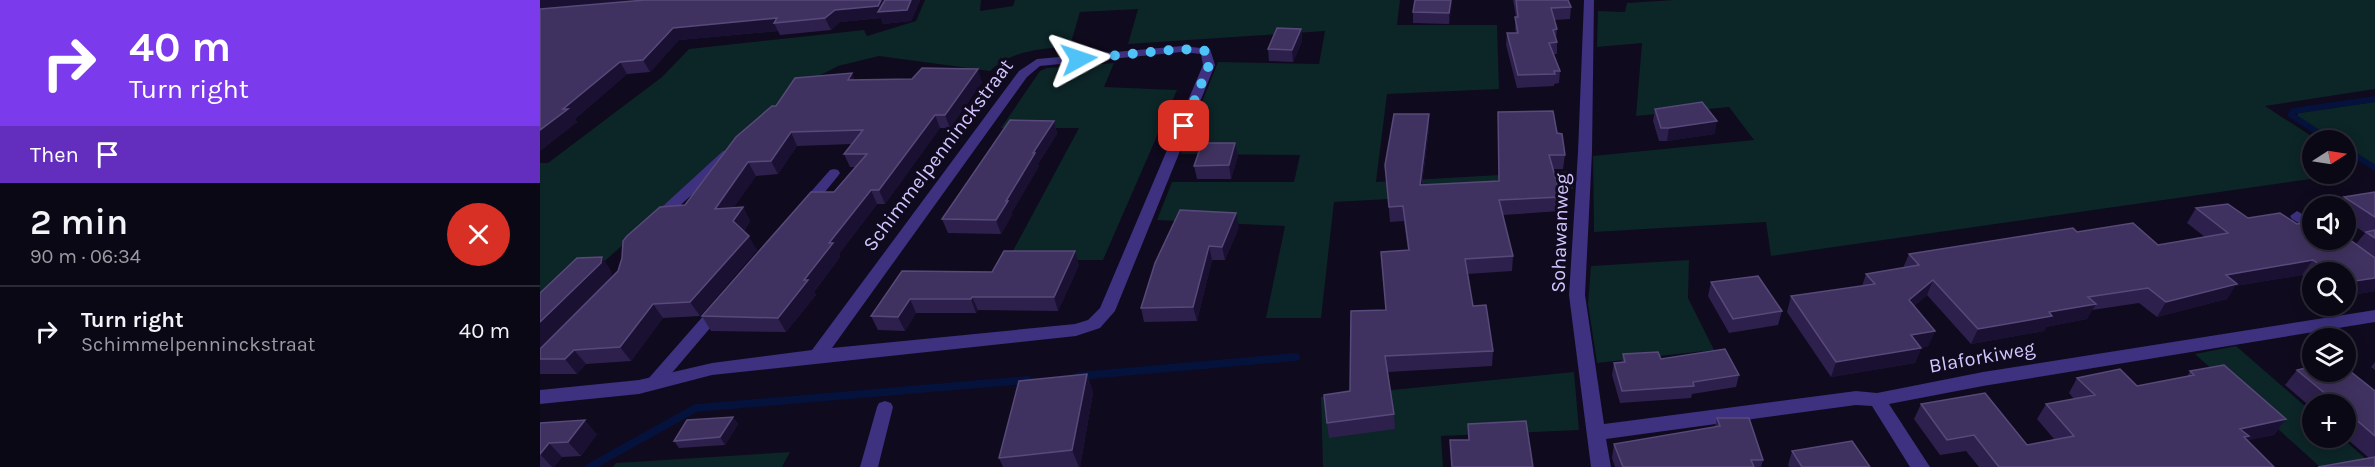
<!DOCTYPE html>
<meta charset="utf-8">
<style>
body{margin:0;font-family:Karla,sans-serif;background:#14111f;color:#f1f3f6;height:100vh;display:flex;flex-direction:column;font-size:22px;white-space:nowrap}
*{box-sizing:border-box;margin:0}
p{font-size:20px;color:#9a9aa1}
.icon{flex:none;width:33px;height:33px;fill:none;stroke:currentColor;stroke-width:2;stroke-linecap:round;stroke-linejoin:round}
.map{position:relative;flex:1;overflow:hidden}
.panel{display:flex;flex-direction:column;background:#0b0816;width:540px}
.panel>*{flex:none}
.top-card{background:#7c3aed;color:#fff;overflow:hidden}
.needle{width:39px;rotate:78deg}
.fabs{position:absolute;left:1762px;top:130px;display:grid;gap:12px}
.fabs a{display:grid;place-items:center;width:54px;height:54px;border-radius:50%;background:#0b0816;box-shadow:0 3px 15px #0003,0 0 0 2px #2b2935;font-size:30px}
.pin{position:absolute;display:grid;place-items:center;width:51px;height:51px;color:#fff;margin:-26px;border-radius:12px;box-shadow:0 3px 9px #0006}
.me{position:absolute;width:66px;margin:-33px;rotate:85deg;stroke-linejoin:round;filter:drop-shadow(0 0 4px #0008)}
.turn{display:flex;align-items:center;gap:21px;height:126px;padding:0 30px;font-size:27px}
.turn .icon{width:78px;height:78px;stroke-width:2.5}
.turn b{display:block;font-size:42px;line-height:51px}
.then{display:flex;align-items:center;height:57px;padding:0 30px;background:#0003;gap:12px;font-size:22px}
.round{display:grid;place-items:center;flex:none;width:63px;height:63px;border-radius:32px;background:#14111f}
.head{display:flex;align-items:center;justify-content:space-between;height:102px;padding:0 30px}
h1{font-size:36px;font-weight:600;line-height:45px}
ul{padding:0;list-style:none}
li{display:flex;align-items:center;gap:18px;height:90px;padding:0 30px;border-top:2px solid #2b2935}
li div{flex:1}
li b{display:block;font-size:22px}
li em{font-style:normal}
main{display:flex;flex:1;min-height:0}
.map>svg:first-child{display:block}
.green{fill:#0c2527}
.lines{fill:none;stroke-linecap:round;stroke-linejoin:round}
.stream-far1{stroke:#05123b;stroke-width:6}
.stream{stroke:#05123b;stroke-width:8}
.lane{fill:#3d3180;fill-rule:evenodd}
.street{fill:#3d3180;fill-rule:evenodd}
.wall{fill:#2e204c}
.shaded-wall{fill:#1a1031}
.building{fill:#403260;stroke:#574979;stroke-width:1.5}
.route{stroke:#4fc3f7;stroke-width:10;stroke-dasharray:0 18}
.labels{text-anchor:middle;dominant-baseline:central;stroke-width:6;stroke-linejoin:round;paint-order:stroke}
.street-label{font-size:20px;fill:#d3c6ff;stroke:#0f0a1d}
</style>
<main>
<section class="panel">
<div class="top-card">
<div class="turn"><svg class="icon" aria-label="right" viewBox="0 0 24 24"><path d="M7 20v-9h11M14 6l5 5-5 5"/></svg><div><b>40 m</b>Turn right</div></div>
<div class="then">Then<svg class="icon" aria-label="arrive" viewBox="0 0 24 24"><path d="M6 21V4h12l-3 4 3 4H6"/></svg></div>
</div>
<div class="head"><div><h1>2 min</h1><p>90 m · 06:34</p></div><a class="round" style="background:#d93025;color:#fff"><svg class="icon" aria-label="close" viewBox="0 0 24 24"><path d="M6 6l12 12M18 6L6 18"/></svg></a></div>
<ul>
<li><svg class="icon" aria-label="right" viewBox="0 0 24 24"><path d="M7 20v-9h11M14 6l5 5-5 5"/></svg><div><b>Turn right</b><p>Schimmelpenninckstraat</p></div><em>40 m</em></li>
</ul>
</section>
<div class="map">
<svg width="1835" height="467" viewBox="0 0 1835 467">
<rect width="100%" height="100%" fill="#0f0a1d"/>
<path class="green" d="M385 0H441L440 11 473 6 475 0H860L857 25H957L959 89 847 94 836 182 1032 171 1033 189 794 202 781 318H726L745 226 617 220 632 182H754L760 155 641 154 678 62 779 64 785 31 588 44 598 9 540 12 530 46C502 49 472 50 450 71L339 56 298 66 261 85 57 268 0 314V163H8L122 77 149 49 324 30 327 36 376 21Z
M1134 0H1835V89L1725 106 1779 141H1773V174H1805L1231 256 1226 222 1054 232 1053 156 1214 140 1189 107 1096 116 1102 43 1057 47 1058 11 1085 12 1087 3Z
M574 63 564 87 637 90 563 260H468L539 128H461L500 71 507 68Z
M1835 102V165L1806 148V141H1795L1757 116 1758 113Z
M1149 260 1148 298 1174 350 1057 363 1048 304 1051 266Z
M1696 346 1773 413V438H1802L1834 466 1780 467 1655 354Z
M1034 372 1039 430 901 436 903 467H783L781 397Z
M250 452 242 467H73L76 463Z"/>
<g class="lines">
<path class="stream-far1" d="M1791 141 1751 115 1753 111 1835 99
M1806 150 1835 168"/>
<path class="stream" d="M539 376 756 357
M50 467 156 408 488 380"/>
<path class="lane" d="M294 169 298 170 300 173 298 176 271 209H261L259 206 261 203 290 170Z
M177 305 182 306 184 310 182 314 120 387 114 389 108 387 106 383 108 379 172 306Z
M345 401 351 403 353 407 338 467H320L337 407 339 403Z"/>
<path class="street" d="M1044 0H1054L1052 152 1045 295 1064 424 1316 391 1337 393 1443 372 1835 310V322L1443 386 1349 404 1390 467H1370L1332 406 1316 405 1066 439 1071 467H1051L1029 295 1038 152Z
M642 46 670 49 675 65 575 311 560 328 536 336 172 375 99 394 0 404V390L99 380 172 363 272 350 479 71 497 59ZM642 52 661 54 663 65 560 308 548 320 535 324 292 348 487 77 500 66Z
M188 150 195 154 193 157 122 222H112L110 219 112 216 183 151Z
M1757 211 1773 220V232L1752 219 1750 216Z"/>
</g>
<path class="wall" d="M0 0 380 1 371 21 343 24 341 18 300 22 291 30 240 35 238 31 139 40 110 72 87 74 35 119 37 122 0 151Z
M875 0H912L909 24 873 23V12Z
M973 0H1028L1031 7 1030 19 1014 20 1017 29 1016 39 1017 42V54H1014L1020 71 1019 83 1014 84V86L977 88 966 45 967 33H976L975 29 976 17Z
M761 29 762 41 753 62 729 61 728 49Z
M315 80 442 82 410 128H400L345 204H337L299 254 300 257 274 292 276 295 246 332 171 331 162 316 294 192 315 167H310L304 154 312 144 257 146 238 174 216 176 194 207H203L210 221 204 231 217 250 160 316 123 318 91 361 46 364 37 374H0V349L145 205 236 106Z
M1115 109 1175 134 1127 141H1119L1113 121Z
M958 112 1017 133 1025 155 1023 169H1013L1021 197 1020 211 963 215 973 256 972 271 927 274 933 306 953 351 952 366 848 372 854 414 855 429 789 438 787 423 810 391 846 310 868 251 864 221 850 222 845 165 889 128 882 185 959 181Z
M514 121 517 134 498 164 499 166 472 212V215L461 234 408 233 402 219Z
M695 143 698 156 691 179H657L654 166Z
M1835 192V291L1806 296V273H1773V283L1762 275 1695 286 1687 299 1617 317 1599 303 1552 310 1547 319 1506 327 1504 331 1431 344 1387 295 1374 306 1395 331 1388 346 1381 348 1375 363 1291 377 1247 312 1251 296 1322 286 1326 274 1363 268 1369 254 1537 232 1618 245 1665 237 1647 223 1656 208 1708 218 1773 240 1816 244 1825 233 1806 220V207H1797L1804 197Z
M699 227 685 260H672L657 321 604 322 601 308 615 263Z
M539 265 518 311 438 310 436 313H376L365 331 338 330 331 316 362 271 452 272Z
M1171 282 1242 311 1238 325 1189 333 1168 296Z
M1083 354 1121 359 1199 375 1196 387 1152 394 1151 398 1080 403 1072 375 1074 363 1082 362Z
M1835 362V370L1831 367Z
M1757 370 1835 391V467L1829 458 1806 438V405H1773V409L1745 385Z
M1650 371 1746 419 1734 435 1707 440 1734 467H1439L1426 451 1400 455 1374 419 1381 404 1487 445 1514 439 1497 419 1506 404 1534 399 1529 393 1537 378 1597 386 1647 377Z
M547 374 553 393 540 467H463L459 458Z
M193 417 198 424 185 445 139 448 134 441Z
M1177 418 1223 460 1221 467H1075L1072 458 1074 444 1175 427Z
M0 423 57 434 41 456 22 457 14 467H0Z
M1252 451 1330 467H1249L1248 465Z"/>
<path class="shaded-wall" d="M0 0H128L0 11Z
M341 0H380V1L371 21 343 24 341 18 300 22 291 30 285 18 295 10Z
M911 0H912V5L909 24V13Z
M237 18 234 23 238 31 139 40 110 72 103 60 133 28Z
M761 29 762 41 753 62 752 50Z
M80 62 87 74 35 119 37 122 0 151V130L23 109Z
M438 69 442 82 410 128 405 115Z
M312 73 318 86 308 80Z
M889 114V128L880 200V185Z
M395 115 400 128 345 204 339 190Z
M514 121 517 134 498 164 499 166 472 212V215L461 234 456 220 466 201 493 153Z
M1177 121 1175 134 1127 141 1129 128Z
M251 132 257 146 238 174 231 161Z
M695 143 698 156 691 179 689 165Z
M208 162 216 176 183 223 175 209Z
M331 190 337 204 299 254 300 257 274 292 276 295 246 332 238 318 264 280 289 243Z
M203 207 210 221 201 235 193 221Z
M696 213 699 227 685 260 682 247Z
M209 236 217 250 160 316 150 302Z
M669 246 672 260 657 321 653 307Z
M535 251 539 265 518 311 514 297Z
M62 257 72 272 71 277 0 349V322Z
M1773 260 1762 275 1695 286 1687 299 1617 317 1626 302 1686 275Z
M1835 278V291L1806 296V293L1815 281Z
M1393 280 1387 295 1363 315 1369 300Z
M432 297 438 310 436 313 431 299Z
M370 299 376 313 365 331 358 317Z
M113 304 123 318 91 361 80 347Z
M1556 304 1547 319 1506 327 1504 331 1431 344 1438 329 1509 312Z
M1395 331 1388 346 1381 348 1375 363 1291 377 1296 362 1371 335Z
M34 350 46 364 37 374 25 359Z
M547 374 553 393 540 467H539L532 450Z
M193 417 198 424 185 445 180 437Z
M1746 419 1734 435 1706 441 1700 429Z
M45 420 57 434 41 456 28 442Z
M9 443 22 457 14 467H12L0 454Z"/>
<path class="building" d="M105 0H341L338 6 295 10 285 18 234 23 237 18 133 28 103 60 80 62 23 109H28L0 130V9Z
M345 0H371L367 10 338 12Z
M875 0H911L909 13 873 12Z
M976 0H1028L1031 7 1011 8 1017 29 1013 30 1017 42 1009 43 1020 71H1014L1015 74 978 75 967 33H978L975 17H978Z
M737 28 761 29 752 50 728 49Z
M382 68 438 69 405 115H395L339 190H331L289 243H293L264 280H268L238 318 162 316 271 192H294L327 154H304L323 130 251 132 231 161 208 162 175 209 203 207 193 221 209 236 150 302 113 304 80 347 34 350 25 359H0V349L78 271 82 258 83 241 87 236 120 207 145 205 196 137 232 106H236L255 78 312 73 308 80 372 79Z
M1162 102 1177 121 1129 128H1121L1115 109Z
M1013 111 1017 133 1022 134 1025 155H1009L1021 197 959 200 973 256 925 259 933 306 946 305 953 351 845 356 854 414 787 423 784 395 810 391 811 311 846 310 841 252 869 250 863 206 849 207 845 165 854 114H889L880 185 959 181 958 112Z
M470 120 514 121 493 153H495L466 201H468L456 220 402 219Z
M662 143H695L689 165 654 166Z
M1835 192V217L1804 197Z
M1688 204 1708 218 1740 213 1757 224 1764 223 1773 229V240H1806V237L1835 258V278L1815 281 1808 277H1806V273H1791L1773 260 1686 275 1697 284 1626 302 1608 288 1548 297 1556 304 1509 312 1512 316 1438 329 1393 280 1369 300 1395 331 1371 335 1381 348 1296 362 1251 296 1335 284 1326 274 1379 265 1369 254 1533 228 1537 232 1593 223 1618 245 1688 233 1656 208Z
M640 210 696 213 682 247 669 246 653 307 601 308 615 263Z
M1835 230V238L1826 232Z
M464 251H535L514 297H432L431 299H370L358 317 331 316 362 271 452 272Z
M62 257 61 263 0 322V293L37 258Z
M1218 276 1242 311 1193 319 1171 282Z
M1185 349 1199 375 1153 382 1154 386 1082 391 1074 363 1085 362 1083 354 1118 352 1121 359Z
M1684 365 1746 419 1700 429 1709 436 1704 437 1734 467H1459L1434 435 1407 440 1381 404 1445 393 1487 445 1534 436 1506 404 1555 395 1537 378 1580 369 1597 386 1654 375 1650 371Z
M1773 366V372H1806V368L1835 391V436L1806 411V405H1799L1757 370Z
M547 374 532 450 459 458 479 381Z
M193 417 180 437 134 441 147 420Z
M1177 418H1209L1223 460H1211L1214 467H1083L1074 444 1180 426Z
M45 420 28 442 9 443 0 454V423Z
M986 421 993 467H912L910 440H929L928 424Z
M1312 441 1330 467H1262L1252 451Z
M1835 457V467H1778Z"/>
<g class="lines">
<path class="route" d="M539 59 642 49 666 51 669 65 644 126"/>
</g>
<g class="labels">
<g class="street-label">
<text transform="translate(398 155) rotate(-53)">Schimmelpenninckstraat</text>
<text transform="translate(1020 233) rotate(-88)">Sohawanweg</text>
<text transform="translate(1442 357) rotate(-10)">Blaforkiweg</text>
</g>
</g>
</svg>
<div class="fabs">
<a><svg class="needle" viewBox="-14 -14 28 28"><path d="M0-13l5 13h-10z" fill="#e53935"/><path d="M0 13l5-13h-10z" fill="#9a9aa1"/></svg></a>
<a><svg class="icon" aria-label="sound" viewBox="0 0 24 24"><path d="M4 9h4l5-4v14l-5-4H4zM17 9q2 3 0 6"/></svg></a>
<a><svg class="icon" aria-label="search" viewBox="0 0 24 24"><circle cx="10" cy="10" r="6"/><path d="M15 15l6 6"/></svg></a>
<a><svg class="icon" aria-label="layers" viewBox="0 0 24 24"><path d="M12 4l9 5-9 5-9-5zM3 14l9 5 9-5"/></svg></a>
<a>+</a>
</div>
<div class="pin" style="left:644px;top:126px;background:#d93025"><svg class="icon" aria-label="arrive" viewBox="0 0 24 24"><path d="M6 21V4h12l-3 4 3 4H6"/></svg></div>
<svg class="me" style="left:539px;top:59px" viewBox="-20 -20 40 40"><path d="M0-17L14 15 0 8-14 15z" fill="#4fc3f7" stroke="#fff" stroke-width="4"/></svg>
</div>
</main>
